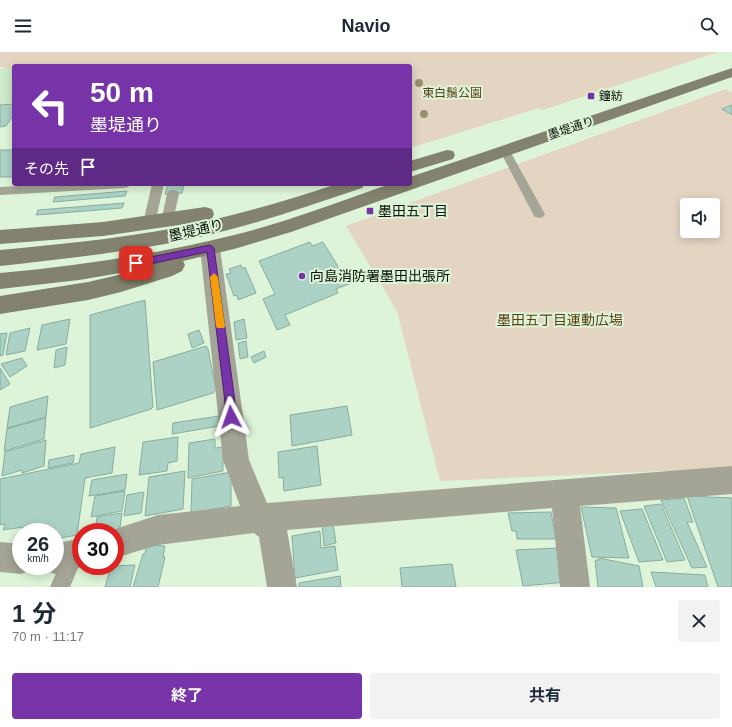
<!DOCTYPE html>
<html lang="ja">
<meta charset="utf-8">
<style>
body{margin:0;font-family:Arial,"Noto Sans JP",sans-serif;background:#f2f2f3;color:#1f2937;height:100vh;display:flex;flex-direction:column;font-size:15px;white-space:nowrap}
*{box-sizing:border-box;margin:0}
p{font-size:13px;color:#747a83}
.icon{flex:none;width:22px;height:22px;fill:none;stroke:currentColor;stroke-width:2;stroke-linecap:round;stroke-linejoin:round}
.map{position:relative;height:535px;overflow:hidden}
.side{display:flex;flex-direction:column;background:#fff;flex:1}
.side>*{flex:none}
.guide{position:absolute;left:12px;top:12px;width:400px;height:122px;border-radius:4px;box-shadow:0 2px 10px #0003;background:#7734a8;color:#fff;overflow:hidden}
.buttons{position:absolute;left:680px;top:146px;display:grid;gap:8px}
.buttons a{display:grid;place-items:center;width:40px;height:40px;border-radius:4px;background:#fff;box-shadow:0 2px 10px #0003;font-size:20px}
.speed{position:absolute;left:12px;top:471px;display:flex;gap:8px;font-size:20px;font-weight:700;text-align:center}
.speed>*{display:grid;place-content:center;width:52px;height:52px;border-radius:50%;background:#fff;box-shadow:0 2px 10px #0003;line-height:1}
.speed small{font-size:10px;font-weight:400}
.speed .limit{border:6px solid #d22;background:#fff;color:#111}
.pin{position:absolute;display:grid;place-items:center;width:34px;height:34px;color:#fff;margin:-17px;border-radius:8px;box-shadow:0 2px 6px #0006}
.me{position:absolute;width:44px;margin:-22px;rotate:356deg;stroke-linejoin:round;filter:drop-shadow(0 0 3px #0008)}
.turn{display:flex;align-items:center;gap:14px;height:84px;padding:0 12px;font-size:18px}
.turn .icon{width:52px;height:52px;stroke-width:2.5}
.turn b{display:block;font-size:28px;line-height:34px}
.then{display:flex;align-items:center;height:38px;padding:0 12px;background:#0003;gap:8px;font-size:15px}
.round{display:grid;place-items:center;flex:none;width:42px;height:42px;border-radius:4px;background:#f2f2f3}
.headline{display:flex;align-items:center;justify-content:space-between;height:68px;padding:0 12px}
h1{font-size:24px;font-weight:700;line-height:30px}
.button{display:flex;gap:8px;margin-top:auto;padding:8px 12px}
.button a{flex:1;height:46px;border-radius:4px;background:#7734a8;color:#fff;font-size:16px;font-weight:700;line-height:46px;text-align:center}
.button a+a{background:#f2f2f3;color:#1f2937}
header{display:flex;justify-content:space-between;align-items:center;height:52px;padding:0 12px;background:#fff;font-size:18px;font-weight:700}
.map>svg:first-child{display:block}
.built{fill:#ceeac8}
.green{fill:#e4d5c3;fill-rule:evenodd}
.building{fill:#acd2c6;stroke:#87ada0}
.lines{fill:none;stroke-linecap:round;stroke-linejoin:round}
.service{fill:#a5a597;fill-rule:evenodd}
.minor{fill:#a5a597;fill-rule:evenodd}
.secondary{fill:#83826e;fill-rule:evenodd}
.tree{fill:#96906c}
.route{fill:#7734a8;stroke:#4d226d}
.slow{fill:#f59e0b}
.poi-dot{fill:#7734a8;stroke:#ddf4d8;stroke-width:1.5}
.labels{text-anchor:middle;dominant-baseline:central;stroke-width:4;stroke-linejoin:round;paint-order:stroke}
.far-park-label{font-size:12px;fill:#5c3e13;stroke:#ddf4d8}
.far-poi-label{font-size:12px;fill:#091108;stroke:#ddf4d8;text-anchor:start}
.far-street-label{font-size:12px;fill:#091108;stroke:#ddf4d8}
.poi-label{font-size:14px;fill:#091108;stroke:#ddf4d8;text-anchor:start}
.street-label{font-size:14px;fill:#091108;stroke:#ddf4d8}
.park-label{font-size:14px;fill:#5c3e13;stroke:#ddf4d8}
</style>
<header><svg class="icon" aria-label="menu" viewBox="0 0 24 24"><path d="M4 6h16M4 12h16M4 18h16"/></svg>Navio<svg class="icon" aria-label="search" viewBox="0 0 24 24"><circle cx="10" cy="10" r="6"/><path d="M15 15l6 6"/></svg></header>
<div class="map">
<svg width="732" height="535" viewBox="0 0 732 535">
<rect width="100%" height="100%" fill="#ddf4d8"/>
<path class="built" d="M3 16 14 17V52L0 53V18Z"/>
<path class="green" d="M0 0H718L543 58 539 56 410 96V14H14V17L0 15Z
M726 37 732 41V416L440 429 397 259 346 174ZM687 153H713V179H687Z"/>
<path class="building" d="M14 52V62L6 74 0 75V53Z
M732 53V63L722 57Z
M0 98H14V125H0Z
M168 132H184L182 141 165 142Z
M127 139 125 144 53 150 55 145Z
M124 151 122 156 36 163 38 158Z
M310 190 312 194 323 190 349 232 336 237 338 241 285 263 290 273 277 278 263 247 275 242 259 209Z
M241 213 242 217 245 215 256 241 238 248 237 243 234 244 226 222 231 221 229 217Z
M145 248 153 355 151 357 90 376V263Z
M70 267 66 292 37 298 42 273Z
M244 267 247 286 236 288 234 270Z
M30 276 25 299 6 303 10 281Z
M199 278 204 291 192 296 188 282Z
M7 281 3 303 0 304V282Z
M246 289 248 305 240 307 238 291Z
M206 294 208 297 216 337 213 341 157 358 153 310Z
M67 295 65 313 54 316 56 298Z
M264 299 266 305 254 311 251 305Z
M22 306 27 314 10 325 1 312Z
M0 316 10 332 0 338Z
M48 344 46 365 7 376 10 355Z
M347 354 352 383 292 394 290 363Z
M219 364V374L172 382 173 371Z
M46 366 44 387 4 399 7 377Z
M178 385 177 409 168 411 167 419 139 423 143 390Z
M215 387V396L223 395V419L188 426 189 391Z
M46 388 44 414 22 421V418L2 424 5 400Z
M317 394 321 433 284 439 283 425 279 426 278 400Z
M115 395 112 421 85 426 77 483 55 487V480H21L23 475 3 478 5 472 0 473V427L79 411 81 402Z
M74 403 73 411 48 416 49 408Z
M185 419 183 457 145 464 149 425Z
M231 420V454L191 461 192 427Z
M127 422 125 438 89 444 92 428Z
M125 439 122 459 91 465 95 444Z
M144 440 141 461 124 464 127 443Z
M687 444 732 446V535H718Z
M684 446 693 470H687L707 515 692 516 661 448Z
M661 452 685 508 667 510 644 454Z
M581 455 616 456 629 506 592 505Z
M642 457 663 508 639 510 620 459Z
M551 460 556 487H517L516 479H512L508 461Z
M122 461 119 482 115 483V480H95L97 465Z
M333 471 336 491 324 494 322 473Z
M320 479 321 496 335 494 338 518 295 526 292 484Z
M147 493 165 494 163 505H165L158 535H133L143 502 145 501Z
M557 496 567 530 523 534 516 498Z
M599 506 639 514 643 535H598L595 508H599Z
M452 512 456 535H402L400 516Z
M135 513 130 535H105L111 514Z
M651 520 705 523 708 535H656Z
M340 524 341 535H299V531Z"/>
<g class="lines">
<path class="service" d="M505 96 510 99 545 162 543 165 539 166 535 165 533 162 500 99Z
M57 132H130L128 135 124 136 0 143V135Z
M152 132H164L155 171 153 174 149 175 145 174 143 171Z
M173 138 177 139 179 142 173 169 171 172 167 173 163 172 161 169 167 142 169 139Z
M74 493 81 496V509L70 535H50L67 496Z"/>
<path class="minor" d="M210 189 217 191 220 196 249 408 267 451 732 414V442L580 454 590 535H560L552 456 287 478 297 535H267L259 485 254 481 158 493 115 506V480H106L158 463 240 454 223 408 200 196 203 191Z
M81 486V514H86L55 522 44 518 43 514H55V492Z
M0 490 21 492V514H33L32 518 21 522 0 520Z"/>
<path class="secondary" d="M732 16V25L291 180 234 197 183 209 185 213 182 219 172 224 121 240 88 248 0 262V244L88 230 144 217 79 228 0 237V221C79 214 157 202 234 183 287 170 338 150 390 132H410V125Z
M447 98 453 99 455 103 453 107 410 120V109Z
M337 132H365L362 136C311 153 260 171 208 183 140 199 70 206 0 214V198C70 191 140 185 208 169 252 159 294 146 337 132Z
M205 155 212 157 214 162 212 167 179 173 103 184 0 192V178L103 170Z"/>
</g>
<g class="tree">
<circle cx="419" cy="31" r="4"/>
<circle cx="424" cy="62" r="4"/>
</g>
<path class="route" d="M210 193 214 196 234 342 236 365 235 369 231 370 227 369 224 342 207 200 136 215 132 211 136 208Z"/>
<path class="slow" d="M214 221 218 225 225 274 224 276H217L216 274 210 225Z"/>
<g class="poi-dot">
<rect x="587" y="40" width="8" height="8" rx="2"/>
<rect x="366" y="155" width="8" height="8" rx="2"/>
<circle cx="302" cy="224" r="4"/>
</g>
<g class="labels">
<g class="far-park-label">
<text x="452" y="41">東白鬚公園</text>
</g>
<g class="far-poi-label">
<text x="599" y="44">鐘紡</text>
</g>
<g class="far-street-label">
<text transform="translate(571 76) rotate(-19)">墨堤通り</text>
</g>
<g class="poi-label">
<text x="378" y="159">墨田五丁目</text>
<text x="310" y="224">向島消防署墨田出張所</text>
</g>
<g class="street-label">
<text transform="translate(196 178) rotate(-13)">墨堤通り</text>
</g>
<g class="park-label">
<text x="560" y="268">墨田五丁目運動広場</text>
</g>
</g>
</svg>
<div class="buttons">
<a><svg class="icon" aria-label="sound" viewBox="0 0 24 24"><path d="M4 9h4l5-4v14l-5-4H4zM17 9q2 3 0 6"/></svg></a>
</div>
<div class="speed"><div>26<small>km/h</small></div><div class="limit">30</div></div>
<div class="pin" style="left:136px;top:211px;background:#d93025"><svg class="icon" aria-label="arrive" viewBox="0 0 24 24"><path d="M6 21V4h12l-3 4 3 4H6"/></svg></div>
<svg class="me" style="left:231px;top:365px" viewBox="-20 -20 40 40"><path d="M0-17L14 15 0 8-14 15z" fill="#7734a8" stroke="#fff" stroke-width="4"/></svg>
<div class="guide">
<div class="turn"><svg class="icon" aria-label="left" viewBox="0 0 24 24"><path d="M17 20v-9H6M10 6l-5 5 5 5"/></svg><div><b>50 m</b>墨堤通り</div></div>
<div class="then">その先<svg class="icon" aria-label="arrive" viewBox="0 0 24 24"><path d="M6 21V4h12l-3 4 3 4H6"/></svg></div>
</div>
</div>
<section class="side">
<div class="headline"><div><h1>1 分</h1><p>70 m · 11:17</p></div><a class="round"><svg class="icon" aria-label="close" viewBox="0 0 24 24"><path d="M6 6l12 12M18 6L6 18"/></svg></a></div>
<div class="button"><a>終了</a><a>共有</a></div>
</section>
